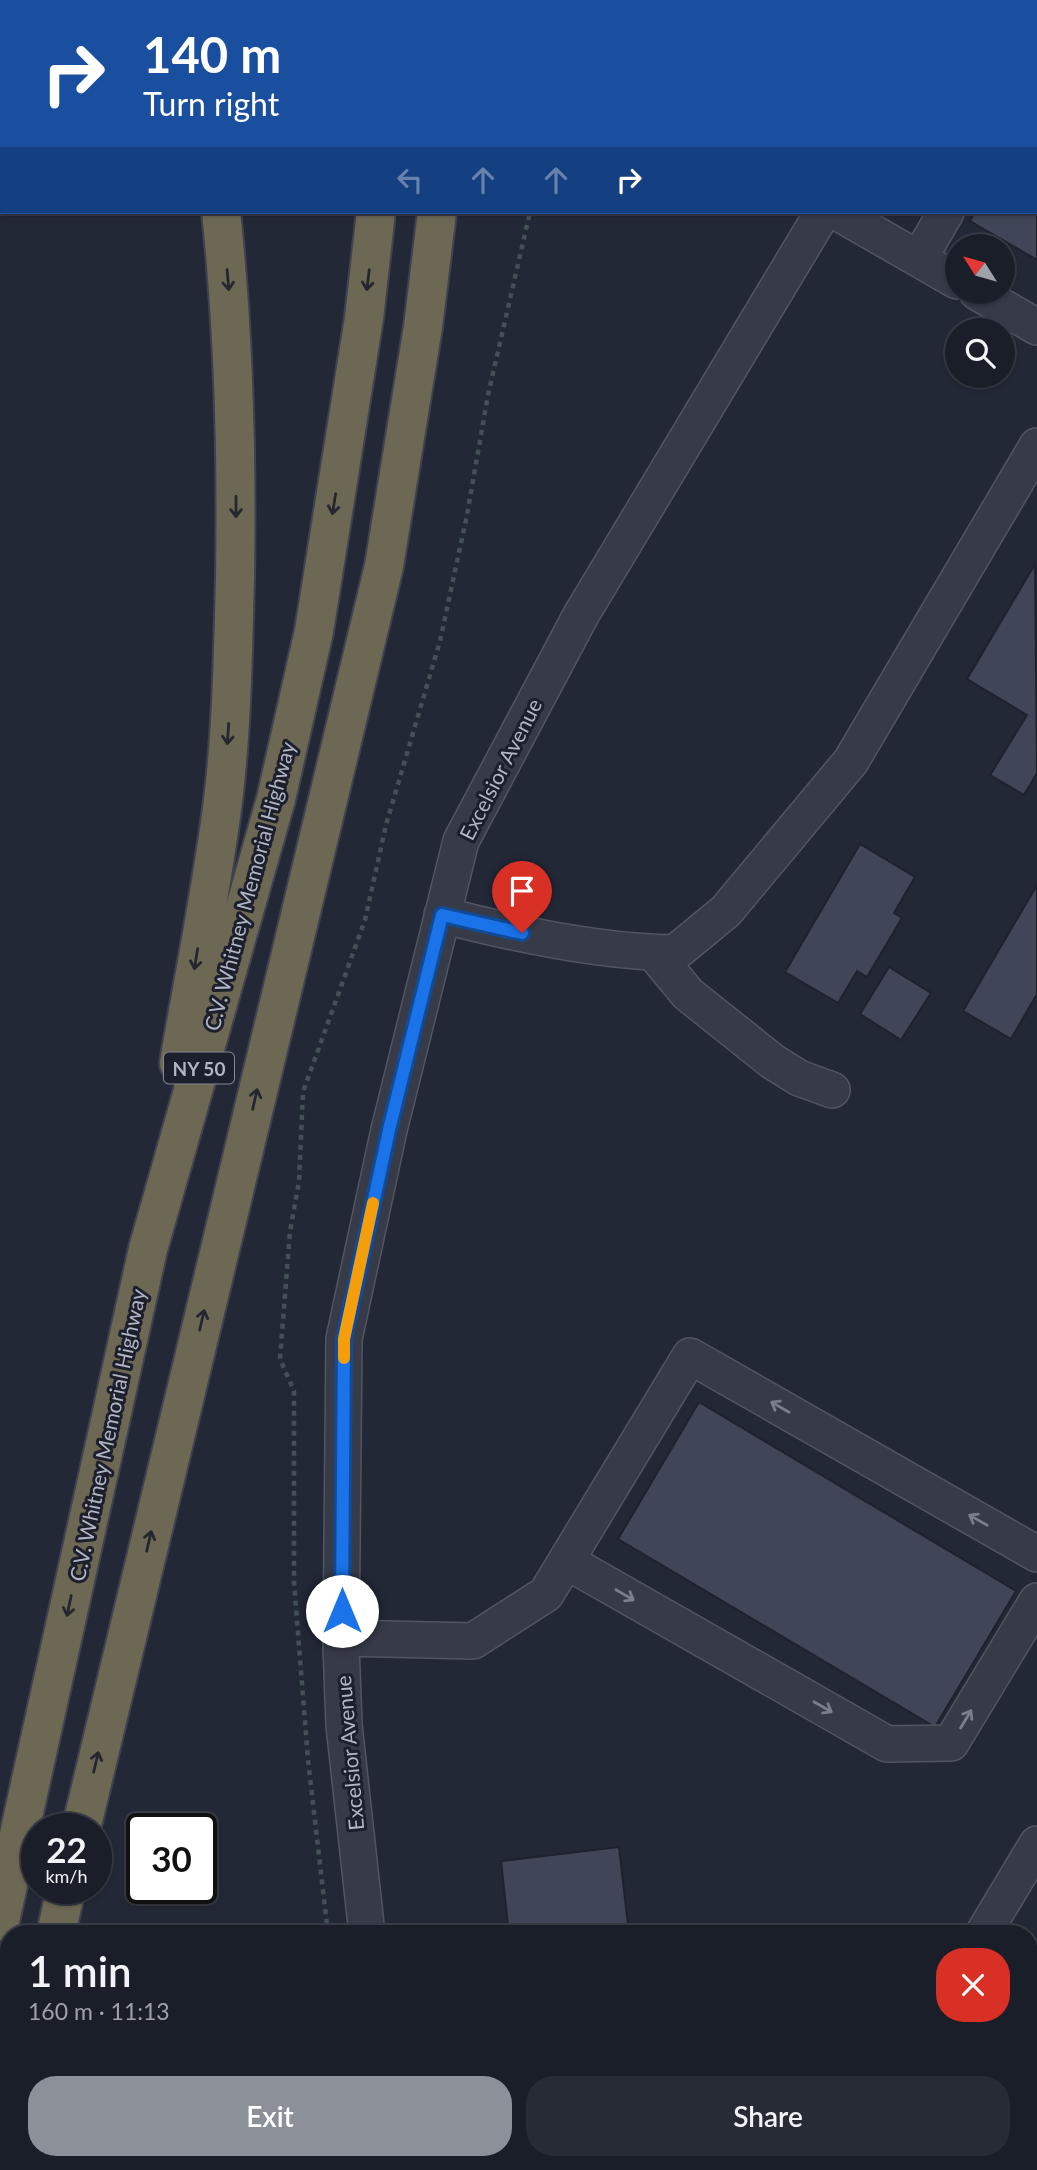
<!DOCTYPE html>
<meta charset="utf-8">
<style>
body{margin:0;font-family:Lato,sans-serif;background:#272b35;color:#f1f3f6;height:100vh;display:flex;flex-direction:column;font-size:26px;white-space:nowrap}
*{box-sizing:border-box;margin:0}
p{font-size:23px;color:#9fa2a8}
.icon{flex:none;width:38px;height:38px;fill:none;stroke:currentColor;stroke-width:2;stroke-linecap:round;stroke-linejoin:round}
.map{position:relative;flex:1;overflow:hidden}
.details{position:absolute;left:0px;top:1925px;width:1038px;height:245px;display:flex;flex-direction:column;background:#1a1e29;border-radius:28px 28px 0 0;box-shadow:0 2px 5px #0004,0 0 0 2px #383c46}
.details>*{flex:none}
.banner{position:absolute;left:0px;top:0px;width:1038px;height:214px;box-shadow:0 2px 5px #0004,0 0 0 2px #383c46;background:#1a4fa0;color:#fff;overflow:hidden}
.needle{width:46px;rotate:307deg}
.buttons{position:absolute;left:945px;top:234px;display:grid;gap:14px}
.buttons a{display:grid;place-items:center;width:70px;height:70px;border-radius:50%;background:#1a1e29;box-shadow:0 2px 5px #0004,0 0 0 2px #383c46;font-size:35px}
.speed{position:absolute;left:21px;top:1813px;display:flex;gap:14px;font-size:35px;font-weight:700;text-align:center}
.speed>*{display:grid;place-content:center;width:91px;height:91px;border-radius:50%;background:#1a1e29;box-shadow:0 2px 5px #0004,0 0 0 2px #383c46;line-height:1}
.speed small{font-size:18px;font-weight:400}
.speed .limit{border:4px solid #111;border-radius:10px;background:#fff;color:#111}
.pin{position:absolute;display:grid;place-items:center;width:60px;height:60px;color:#fff;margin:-72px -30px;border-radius:50% 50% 50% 0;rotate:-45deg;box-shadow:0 0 7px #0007}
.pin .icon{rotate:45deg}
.me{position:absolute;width:77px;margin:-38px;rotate:0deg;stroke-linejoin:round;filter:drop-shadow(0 0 5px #0008)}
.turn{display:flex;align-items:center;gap:24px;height:147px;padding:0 28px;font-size:32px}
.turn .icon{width:91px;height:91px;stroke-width:2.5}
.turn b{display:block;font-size:49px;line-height:60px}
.lanes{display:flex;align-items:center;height:66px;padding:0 28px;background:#0003;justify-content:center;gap:35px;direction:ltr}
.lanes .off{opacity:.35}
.round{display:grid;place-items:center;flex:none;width:74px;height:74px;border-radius:28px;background:#272b35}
.head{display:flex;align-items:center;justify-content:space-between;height:119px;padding:0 28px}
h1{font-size:42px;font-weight:600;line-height:52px}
.primary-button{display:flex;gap:14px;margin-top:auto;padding:14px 28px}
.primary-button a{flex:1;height:80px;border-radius:28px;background:#8c9099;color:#fff;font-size:28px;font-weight:600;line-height:80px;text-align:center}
.primary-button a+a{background:#272b35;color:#f1f3f6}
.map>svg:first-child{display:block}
.green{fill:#263539}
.building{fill:#404657;stroke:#1e222e;stroke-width:2}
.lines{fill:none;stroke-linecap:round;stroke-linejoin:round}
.minor-casing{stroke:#525562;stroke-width:38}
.highway-casing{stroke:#3f424f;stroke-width:42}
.path{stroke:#435055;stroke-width:4.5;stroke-dasharray:5 5;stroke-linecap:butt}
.minor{stroke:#373b48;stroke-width:35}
.highway{stroke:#6d6854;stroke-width:38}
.oneway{stroke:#242730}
.oneway2{stroke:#7b7e8c}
.route-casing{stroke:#114b97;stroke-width:18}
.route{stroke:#1a73e8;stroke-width:12}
.slow{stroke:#f59e0b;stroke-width:12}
.labels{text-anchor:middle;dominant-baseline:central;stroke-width:6;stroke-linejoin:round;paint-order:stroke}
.shield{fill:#1c202c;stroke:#858896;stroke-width:2}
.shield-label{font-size:19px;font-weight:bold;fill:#b2b5c4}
.street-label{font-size:21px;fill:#b2b5c4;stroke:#1c202c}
</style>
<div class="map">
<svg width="1037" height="2170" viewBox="0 0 1037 2170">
<rect width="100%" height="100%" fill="#232837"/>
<path class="green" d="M1037 1968V2170H926L930 2161H1029V1983Z"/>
<path class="building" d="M752 0H897L751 2Z
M1037 108V260L970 221 975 212H1036Z
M1035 564 1037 773 1024 795 990 775 1027 715 967 679Z
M860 844 915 877 894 913 902 918 867 977 857 971 838 1003 785 972Z
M1037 885V994L1011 1039 963 1011Z
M889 967 931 993 901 1040 860 1014Z
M699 1402 1016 1591 935 1727 618 1539Z
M619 1847 629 1934H509L501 1861Z"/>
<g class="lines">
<defs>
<path id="minor" d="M614 2V0
M983 2 984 0
M837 212 957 281
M919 259 946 212
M977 292 1037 327
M442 915C515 934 600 952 675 953L726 911 851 761 1037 446
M654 953 688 994 772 1061 799 1078 832 1090
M566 1561 887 1744 951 1743 1037 1601
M342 1638 473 1641 546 1594 690 1356 1037 1554
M367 1934 344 1725 341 1646 344 1339 389 1130 461 841 581 615 823 212
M983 1934 1037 1844
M400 2161 401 2170
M174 2170 181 2161
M845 2170 848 2161"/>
<path id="highway" d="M191 0V2
M398 2V0
M462 2V0
M179 1063C194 975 212 888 223 801 232 727 233 652 235 578 237 455 234 334 221 212
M81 1829 384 566 423 327 437 212
M0 1921 148 1249 276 799 314 631 364 318 376 212
M56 1934 66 1888
M0 2166 9 2130"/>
</defs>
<use href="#minor" class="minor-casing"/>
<use href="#highway" class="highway-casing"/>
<path class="path" d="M556 2V0
M328 1934 308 1760 294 1582V1391L280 1359 290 1231 299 1182 303 1092 365 920 386 825 440 641 467 515 488 395 530 212
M358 2161 360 2170"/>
<use href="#minor" class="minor"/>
<use href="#highway" class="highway"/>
</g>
<defs><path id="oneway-shaft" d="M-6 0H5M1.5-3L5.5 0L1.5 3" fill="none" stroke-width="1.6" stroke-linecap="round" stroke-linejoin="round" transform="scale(1.75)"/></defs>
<g class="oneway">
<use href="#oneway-shaft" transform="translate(228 280) rotate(85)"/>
<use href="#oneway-shaft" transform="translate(368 280) rotate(97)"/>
<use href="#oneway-shaft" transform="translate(334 504) rotate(99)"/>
<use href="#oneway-shaft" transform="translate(236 507) rotate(90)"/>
<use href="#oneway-shaft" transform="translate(228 734) rotate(94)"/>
<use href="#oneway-shaft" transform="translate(196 959) rotate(99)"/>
<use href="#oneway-shaft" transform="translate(255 1099) rotate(-77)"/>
<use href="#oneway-shaft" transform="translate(202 1320) rotate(-77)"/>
<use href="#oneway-shaft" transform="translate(149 1541) rotate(-77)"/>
<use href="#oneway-shaft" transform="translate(69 1606) rotate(102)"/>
<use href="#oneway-shaft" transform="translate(96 1762) rotate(-77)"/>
</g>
<g class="oneway2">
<use href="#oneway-shaft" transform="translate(780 1407) rotate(-150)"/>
<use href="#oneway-shaft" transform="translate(978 1520) rotate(-150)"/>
<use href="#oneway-shaft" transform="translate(625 1595) rotate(30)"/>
<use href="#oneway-shaft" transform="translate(823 1707) rotate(30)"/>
<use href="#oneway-shaft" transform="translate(966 1719) rotate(-59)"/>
</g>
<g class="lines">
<defs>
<path id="route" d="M342 1611 344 1339 389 1130 442 915 522 933"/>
</defs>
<use href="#route" class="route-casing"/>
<use href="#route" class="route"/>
<path class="slow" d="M344 1358V1339L373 1203"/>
</g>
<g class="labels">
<rect class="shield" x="164" y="1052.5" width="70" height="31" rx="5"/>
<g class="shield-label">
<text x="199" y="1068">NY 50</text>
</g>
<g class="street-label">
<text transform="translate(500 769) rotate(-63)">Excelsior Avenue</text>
<text transform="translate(249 886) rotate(-75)">C.V. Whitney Memorial Highway</text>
<text transform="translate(107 1435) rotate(-78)">C.V. Whitney Memorial Highway</text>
<text transform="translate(349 1753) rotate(-95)">Excelsior Avenue</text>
</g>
</g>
</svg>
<div class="buttons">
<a><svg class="needle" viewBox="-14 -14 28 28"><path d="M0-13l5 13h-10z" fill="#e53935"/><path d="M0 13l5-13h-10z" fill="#9fa2a8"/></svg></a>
<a><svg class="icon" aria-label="search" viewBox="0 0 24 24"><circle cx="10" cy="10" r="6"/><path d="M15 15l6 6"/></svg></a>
</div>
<div class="speed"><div>22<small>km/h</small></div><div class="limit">30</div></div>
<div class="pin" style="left:522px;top:933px;background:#d93025"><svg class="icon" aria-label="arrive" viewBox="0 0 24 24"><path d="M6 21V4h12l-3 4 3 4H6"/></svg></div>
<svg class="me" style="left:342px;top:1611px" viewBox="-20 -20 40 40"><circle r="19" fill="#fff"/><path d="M0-13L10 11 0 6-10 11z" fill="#1a73e8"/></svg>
<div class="banner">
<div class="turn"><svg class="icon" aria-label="right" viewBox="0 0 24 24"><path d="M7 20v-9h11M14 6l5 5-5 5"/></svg><div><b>140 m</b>Turn right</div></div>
<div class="lanes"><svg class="icon off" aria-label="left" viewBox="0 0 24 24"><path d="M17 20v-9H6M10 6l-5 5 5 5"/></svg><svg class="icon off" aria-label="ahead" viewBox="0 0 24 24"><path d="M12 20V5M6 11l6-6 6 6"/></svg><svg class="icon off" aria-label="ahead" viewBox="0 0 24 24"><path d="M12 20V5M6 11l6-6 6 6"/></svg><svg class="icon" aria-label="right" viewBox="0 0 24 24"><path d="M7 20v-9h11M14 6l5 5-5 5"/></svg></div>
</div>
<section class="details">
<div class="head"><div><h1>1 min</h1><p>160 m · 11:13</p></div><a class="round" style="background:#d93025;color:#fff"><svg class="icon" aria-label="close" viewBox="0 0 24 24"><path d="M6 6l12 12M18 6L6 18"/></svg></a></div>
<div class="primary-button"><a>Exit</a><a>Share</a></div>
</section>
</div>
